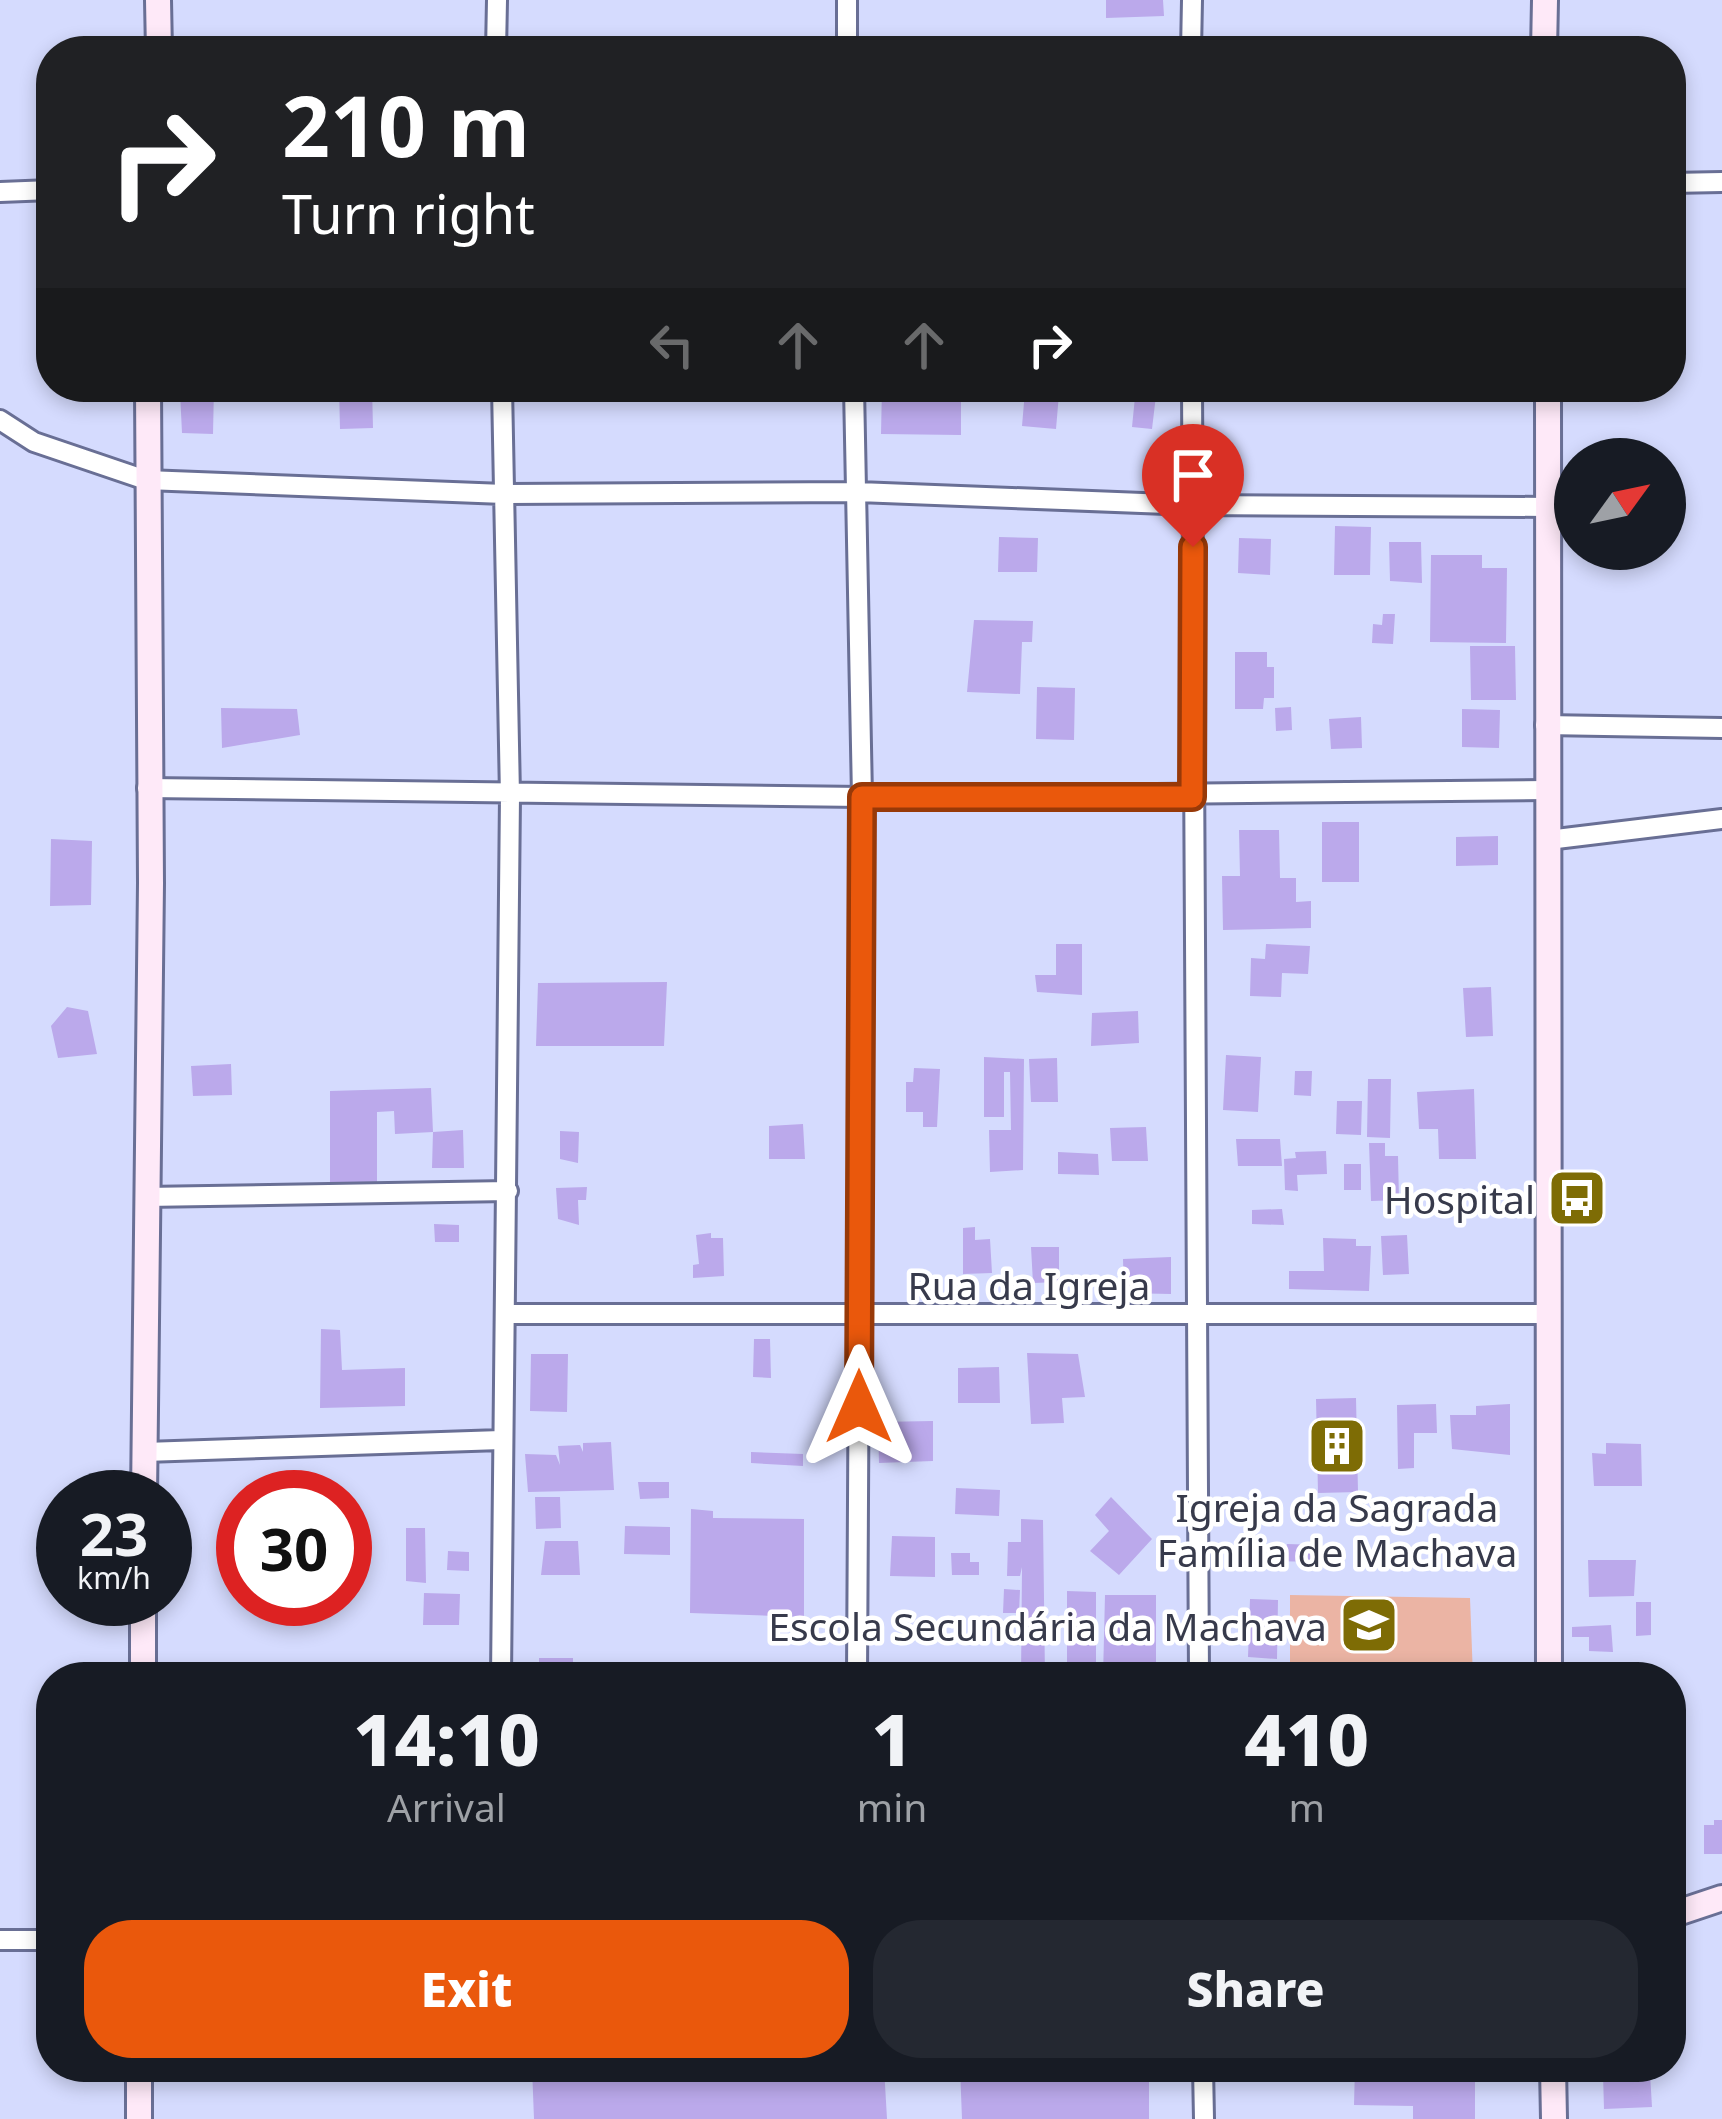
<!DOCTYPE html>
<meta charset="utf-8">
<style>
body{margin:0;font-family:"Noto Sans",sans-serif;background:#242831;color:#f1f3f6;height:100vh;display:flex;flex-direction:column;font-size:45px;white-space:nowrap}
*{box-sizing:border-box;margin:0}
p{font-size:39px;color:#9ea1a6}
.icon{flex:none;width:66px;height:66px;fill:none;stroke:currentColor;stroke-width:2;stroke-linecap:round;stroke-linejoin:round}
.map{position:relative;flex:1;overflow:hidden}
.drawer{position:absolute;left:36px;top:1662px;width:1650px;height:420px;display:flex;flex-direction:column;background:#171b24;border-radius:48px;box-shadow:0 6px 18px #0003}
.drawer>*{flex:none}
.banner{position:absolute;left:36px;top:36px;width:1650px;height:366px;border-radius:48px;box-shadow:0 6px 18px #0003;background:#202124;color:#fff;overflow:hidden}
.needle{width:78px;rotate:57deg}
.controls{position:absolute;left:1554px;top:438px;display:grid;gap:24px}
.controls a{display:grid;place-items:center;width:132px;height:132px;border-radius:50%;background:#171b24;box-shadow:0 6px 18px #0003;font-size:60px}
.speed{position:absolute;left:36px;top:1470px;display:flex;gap:24px;font-size:60px;font-weight:700;text-align:center}
.speed>*{display:grid;place-content:center;width:156px;height:156px;border-radius:50%;background:#171b24;box-shadow:0 6px 18px #0003;line-height:1}
.speed small{font-size:30px;font-weight:400}
.speed .limit{border:18px solid #d22;background:#fff;color:#111}
.pin{position:absolute;display:grid;place-items:center;width:102px;height:102px;color:#fff;margin:-123px -51px;border-radius:50% 50% 50% 0;rotate:-45deg;box-shadow:0 0 12px #0007}
.pin .icon{rotate:45deg}
.me{position:absolute;width:132px;margin:-66px;rotate:0deg;stroke-linejoin:round;filter:drop-shadow(0 0 9px #0008)}
.turn{display:flex;align-items:center;gap:42px;height:252px;padding:0 48px;font-size:54px}
.turn .icon{width:156px;height:156px;stroke-width:2.5}
.turn b{display:block;font-size:84px;line-height:102px}
.lanes{display:flex;align-items:center;height:114px;padding:0 48px;background:#0003;justify-content:center;gap:60px;direction:ltr}
.lanes .off{opacity:.35}
.eta{display:flex;justify-content:space-evenly;align-items:center;height:204px;text-align:center}
.eta b{font-size:72px;font-weight:800;line-height:84px}
.primary-button{display:flex;gap:24px;margin-top:auto;padding:24px 48px}
.primary-button a{flex:1;height:138px;border-radius:48px;background:#ea580c;color:#fff;font-size:48px;font-weight:800;line-height:138px;text-align:center}
.primary-button a+a{background:#242831;color:#f1f3f6}
.map>svg:first-child{display:block}
.green{fill:#ebb4a4}
.building{fill:#bba9eb}
.lines{fill:none;stroke-linecap:round;stroke-linejoin:round}
.street-casing{stroke:#696f95;stroke-width:24}
.secondary-casing{stroke:#696f95;stroke-width:30}
.street{stroke:#fff;stroke-width:18}
.secondary{stroke:#fee9f8;stroke-width:24}
.route-casing{stroke:#983908;stroke-width:30}
.route{stroke:#ea580c;stroke-width:21}
.labels{text-anchor:middle;dominant-baseline:central;stroke-width:9;stroke-linejoin:round;paint-order:stroke}
.poi-label{font-size:39px;fill:#373a4b;stroke:#fff;text-anchor:end}
.street-label{font-size:39px;fill:#373a4b;stroke:#fff}
</style>
<div class="map">
<svg width="1722" height="2119" viewBox="0 0 1722 2119">
<rect width="100%" height="100%" fill="#d5dbfe"/>
<path class="green" d="M1290 1595 1470 1598 1473 1677H1290Z"/>
<path class="building" d="M1106 0H1163L1164 16 1106 18Z
M185 387H214L213 434 182 433 180 392Z
M339 387H372L373 428 340 429Z
M882 387H961V435L881 434Z
M1136 387H1157L1152 429 1132 427Z
M1025 391 1059 394 1056 429 1022 426Z
M1335 526 1371 527 1370 575H1334Z
M999 537 1038 538 1037 572H998Z
M1239 538 1271 539 1270 575 1238 573Z
M1389 542H1421L1422 583 1390 581Z
M1431 555H1482V568H1507L1506 643 1430 642Z
M1383 614H1395L1393 644 1372 643 1373 624 1382 625Z
M974 620 1033 621 1032 642H1022L1020 694 967 692Z
M1470 646H1515L1516 700H1471Z
M1235 652H1267V667H1274V698H1264L1263 709H1235Z
M1037 687 1075 688 1074 740 1036 739Z
M1291 707 1292 730 1276 731 1275 708Z
M221 708 297 709 300 735 222 748Z
M1462 709 1500 710 1499 748 1462 747Z
M1361 717 1362 748 1331 749 1329 719Z
M1322 822H1359V882H1322Z
M1239 830H1279L1280 878H1296V902L1311 901V928L1223 930 1222 876H1240Z
M1498 836V865L1456 866V837Z
M51 839 92 841 91 905 50 906Z
M1056 944H1082V995L1037 992 1035 975H1056Z
M1266 944 1310 946 1308 974 1282 973 1281 997 1250 996 1251 958 1265 959Z
M667 982 664 1046H536L538 983Z
M1491 987 1493 1036 1466 1037 1463 988Z
M67 1007 88 1011 97 1054 58 1058 51 1026Z
M1138 1011 1139 1043 1091 1046 1092 1013Z
M1226 1055 1261 1057 1258 1112 1223 1110Z
M984 1057 1024 1059 1023 1170 990 1172 989 1130H1011L1010 1072H1004V1117H984Z
M1057 1058 1058 1102H1031L1029 1059Z
M231 1064 232 1095 193 1096 191 1066Z
M914 1068 940 1069 937 1127H923V1112H906V1082H913Z
M1295 1071H1312L1311 1096 1294 1095Z
M1368 1079H1391L1390 1138 1367 1137Z
M431 1088 433 1132 395 1134 394 1111 377 1112V1182H330V1091Z
M1474 1089 1476 1159H1439L1438 1129H1419L1417 1092Z
M1337 1101H1362L1361 1135 1336 1134Z
M803 1124 805 1159H769V1126Z
M1146 1127 1148 1161H1112L1110 1128Z
M463 1130 464 1168H432L433 1132Z
M560 1131 579 1132 578 1163 560 1159Z
M1236 1139H1280L1282 1166H1238Z
M1369 1143H1385V1156H1398L1399 1200 1371 1201Z
M1326 1151 1327 1174 1297 1175 1298 1191 1285 1190 1284 1159 1296 1158 1295 1152Z
M1058 1152 1098 1154 1099 1175 1058 1174Z
M1344 1164H1361V1190H1344Z
M587 1187 586 1200H578L579 1225 558 1219 556 1188Z
M1282 1209 1284 1225 1252 1224V1210Z
M434 1224 459 1225V1242H435Z
M975 1227V1240L990 1239 992 1273 963 1274V1228Z
M711 1233V1238H723L724 1276 693 1278V1265L699 1264 696 1235Z
M1407 1235 1409 1274 1383 1275 1381 1236Z
M1323 1238 1356 1239V1246H1371L1369 1291 1289 1289V1271H1324Z
M1031 1247H1059V1282L1033 1283Z
M1171 1257V1294L1124 1293 1123 1259Z
M321 1329 340 1330 342 1370 405 1368V1406L320 1408Z
M754 1339H770L771 1378 753 1377Z
M1027 1353 1078 1354 1085 1397 1062 1398 1064 1423 1031 1424Z
M531 1354H568L567 1412 530 1411Z
M999 1367 1000 1403H958V1368Z
M1356 1398 1358 1492 1318 1493 1316 1399Z
M1436 1404 1437 1433H1414V1468L1398 1469 1397 1405Z
M1510 1404V1455L1452 1449 1450 1415H1476V1406Z
M933 1421V1461L879 1463 878 1422Z
M611 1442 614 1490 528 1492 525 1454 556 1455 560 1465 558 1446 580 1445 583 1452V1443Z
M1606 1443 1641 1444 1642 1486H1594L1592 1453 1606 1454Z
M751 1452 803 1454V1466L751 1463Z
M638 1482H669V1498L640 1499Z
M956 1488 1000 1490 999 1516 955 1514Z
M535 1497H560L561 1528 536 1529Z
M1111 1497 1152 1539 1119 1575 1090 1551 1109 1531 1095 1515Z
M691 1509 713 1511V1518L804 1519V1617L690 1613Z
M1021 1519 1043 1520 1045 1677H1021L1022 1567 1020 1576H1007L1008 1542H1021Z
M625 1526 670 1527V1555L624 1554Z
M406 1528H425L426 1583 406 1581Z
M892 1536 935 1537V1577L890 1576Z
M545 1541H578L580 1575H541Z
M1287 1544 1320 1545 1319 1562 1268 1561V1548H1286Z
M448 1551 469 1552V1571L447 1570Z
M951 1553H970V1562H979V1575H952Z
M1588 1560H1636L1634 1596 1589 1597Z
M1004 1589 1020 1590 1019 1613H1003Z
M1067 1591 1096 1592V1677H1048V1663H1067Z
M424 1593 460 1594 459 1625H423Z
M1105 1595H1156V1677H1103Z
M1250 1599 1278 1600 1277 1659 1248 1657Z
M1636 1602H1651V1635L1636 1636Z
M1611 1625 1613 1652 1589 1651V1637H1572V1627Z
M539 1658H573V1677L539 1674Z
M1714 1820H1722V1854H1704V1825H1714Z
M532 2067H884L887 2119H534Z
M960 2067H1149V2119H962Z
M1355 2067H1475V2119H1413V2106L1354 2105Z
M1650 2073 1652 2107 1604 2109 1603 2074Z"/>
<g class="lines">
<defs>
<path id="street" d="M496 51 497 0
M847 51V0
M1191 51 1192 0
M1671 183 1722 182
M0 192 51 190
M854 387 862 797 857 1677
M1192 387 1199 1677
M0 420 34 442 146 480 504 494 858 492 1193 505 1548 507
M1545 725 1722 728
M147 788 862 797 1546 790
M1548 840 1722 819
M145 1197 508 1191
M508 1314H1549
M145 1452 501 1440
M501 1677 510 796 502 387
M0 1940H51
M1203 2067 1204 2119"/>
<path id="secondary" d="M158 0 159 51
M1544 51 1545 0
M1548 387 1549 1677
M144 1497 151 883 148 387
M143 1677V1599
M1671 1915 1722 1898
M1553 2067 1554 2119
M139 2119V2067"/>
</defs>
<use href="#street" class="street-casing"/>
<use href="#secondary" class="secondary-casing"/>
<use href="#street" class="street"/>
<use href="#secondary" class="secondary"/>
</g>
<g class="lines">
<defs>
<path id="route" d="M859 1407 862 797H1192L1193 547"/>
</defs>
<use href="#route" class="route-casing"/>
<use href="#route" class="route"/>
</g>
<defs>
<symbol id="bus-square" viewBox="-11 -11 22 22"><rect x="-9" y="-9" width="18" height="18" rx="4" fill="#7e6c05" stroke="#fff"/><path d="M-5-6H5V4H4V6H2V4H-2V6H-4V4H-5ZM-3.5-4V0h7V-4ZM-3.5 1.2v1.5H-2V1.2ZM2 1.2v1.5H3.5V1.2Z" fill="#fff"/></symbol>
<symbol id="building-square" viewBox="-11 -11 22 22"><rect x="-9" y="-9" width="18" height="18" rx="4" fill="#7e6c05" stroke="#fff"/><path d="M-4-6H4V6H1V3H-1V6H-4ZM-2.5-4.3h1.7v1.8h-1.7ZM.8-4.3h1.7v1.8H.8ZM-2.5-1h1.7V.8h-1.7ZM.8-1h1.7V.8H.8Z" fill="#fff"/></symbol>
<symbol id="school-square" viewBox="-11 -11 22 22"><rect x="-9" y="-9" width="18" height="18" rx="4" fill="#7e6c05" stroke="#fff"/><path d="M0-5L7-2L0 1L-7-2ZM-4 1L0 2.5L4 1V4Q0 6-4 4Z" fill="#fff"/></symbol>
</defs>
<g fill-rule="evenodd">
<use href="#bus-square" x="1544" y="1165" width="66" height="66"/>
<use href="#building-square" x="1304" y="1413" width="66" height="66"/>
<use href="#school-square" x="1336" y="1592" width="66" height="66"/>
</g>
<g class="labels">
<g class="poi-label">
<text x="1535" y="1198">Hospital</text>
<text x="1337" y="1506" text-anchor="middle">Igreja da Sagrada<tspan x="1337" dy="45">Família de Machava</tspan></text>
<text x="1327" y="1625">Escola Secundária da Machava</text>
</g>
<g class="street-label">
<text x="1029" y="1284">Rua da Igreja</text>
</g>
</g>
</svg>
<div class="controls">
<a><svg class="needle" viewBox="-14 -14 28 28"><path d="M0-13l5 13h-10z" fill="#e53935"/><path d="M0 13l5-13h-10z" fill="#9ea1a6"/></svg></a>
</div>
<div class="speed"><div>23<small>km/h</small></div><div class="limit">30</div></div>
<div class="pin" style="left:1193px;top:547px;background:#d93025"><svg class="icon" aria-label="arrive" viewBox="0 0 24 24"><path d="M6 21V4h12l-3 4 3 4H6"/></svg></div>
<svg class="me" style="left:859px;top:1407px" viewBox="-20 -20 40 40"><path d="M0-17L14 15 0 8-14 15z" fill="#ea580c" stroke="#fff" stroke-width="4"/></svg>
<div class="banner">
<div class="turn"><svg class="icon" aria-label="right" viewBox="0 0 24 24"><path d="M7 20v-9h11M14 6l5 5-5 5"/></svg><div><b>210 m</b>Turn right</div></div>
<div class="lanes"><svg class="icon off" aria-label="left" viewBox="0 0 24 24"><path d="M17 20v-9H6M10 6l-5 5 5 5"/></svg><svg class="icon off" aria-label="ahead" viewBox="0 0 24 24"><path d="M12 20V5M6 11l6-6 6 6"/></svg><svg class="icon off" aria-label="ahead" viewBox="0 0 24 24"><path d="M12 20V5M6 11l6-6 6 6"/></svg><svg class="icon" aria-label="right" viewBox="0 0 24 24"><path d="M7 20v-9h11M14 6l5 5-5 5"/></svg></div>
</div>
<section class="drawer">
<div class="eta">
<div><b>14:10</b><p>Arrival</p></div>
<div><b>1</b><p>min</p></div>
<div><b>410</b><p>m</p></div>
</div>
<div class="primary-button"><a>Exit</a><a>Share</a></div>
</section>
</div>
